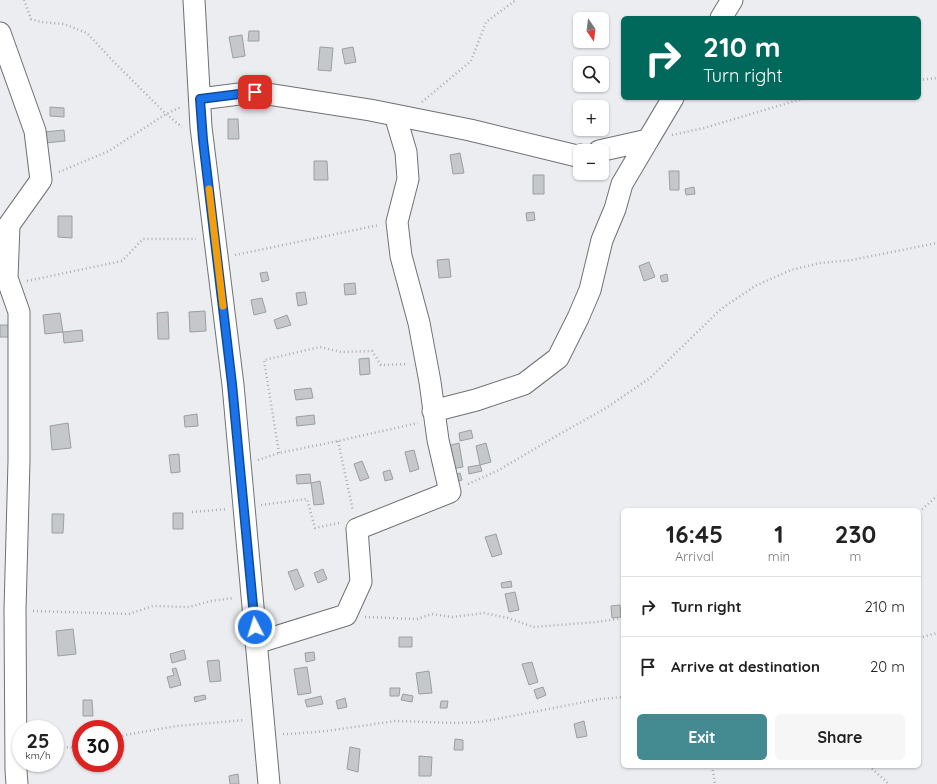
<!DOCTYPE html>
<meta charset="utf-8">
<style>
body{margin:0;font-family:Quicksand,sans-serif;background:#f6f6f6;color:#222;height:100vh;display:flex;flex-direction:column;font-size:15px;white-space:nowrap}
*{box-sizing:border-box;margin:0}
p{font-size:13px;color:#767676}
.icon{flex:none;width:22px;height:22px;fill:none;stroke:currentColor;stroke-width:2;stroke-linecap:round;stroke-linejoin:round}
.map{position:relative;flex:1;overflow:hidden}
.details{position:absolute;left:621px;top:508px;width:300px;height:260px;display:flex;flex-direction:column;background:#fff;border-radius:6px;box-shadow:0 1px 3px #0004}
.details>*{flex:none}
.hud{position:absolute;left:621px;top:16px;width:300px;height:84px;border-radius:6px;box-shadow:0 1px 3px #0004;background:#00695c;color:#fff;overflow:hidden}
.needle{width:26px;rotate:166deg}
.fabs{position:absolute;left:573px;top:12px;display:grid;gap:8px}
.fabs a{display:grid;place-items:center;width:36px;height:36px;border-radius:6px;background:#fff;box-shadow:0 1px 3px #0004;font-size:20px}
.speed{position:absolute;left:12px;top:720px;display:flex;gap:8px;font-size:20px;font-weight:700;text-align:center}
.speed>*{display:grid;place-content:center;width:52px;height:52px;border-radius:50%;background:#fff;box-shadow:0 1px 3px #0004;line-height:1}
.speed small{font-size:10px;font-weight:400}
.speed .limit{border:6px solid #d22;background:#fff;color:#111}
.pin{position:absolute;display:grid;place-items:center;width:34px;height:34px;color:#fff;margin:-17px;border-radius:8px;box-shadow:0 2px 6px #0006}
.me{position:absolute;width:44px;margin:-22px;rotate:355deg;stroke-linejoin:round;filter:drop-shadow(0 0 3px #0008)}
.turn{display:flex;align-items:center;gap:14px;height:84px;padding:0 16px;font-size:18px}
.turn .icon{width:52px;height:52px;stroke-width:2.5}
.turn b{display:block;font-size:28px;line-height:34px}
.eta{display:flex;justify-content:space-evenly;align-items:center;height:68px;text-align:center}
.eta b{font-size:24px;font-weight:700;line-height:28px}
.button{display:flex;gap:8px;margin-top:auto;padding:8px 16px}
.button a{flex:1;height:46px;border-radius:6px;background:#448b91;color:#fff;font-size:16px;font-weight:700;line-height:46px;text-align:center}
.button a+a{background:#f6f6f6;color:#222}
ul{padding:0;list-style:none}
li{display:flex;align-items:center;gap:12px;height:60px;padding:0 16px;border-top:1px solid #e0e0e0}
li div{flex:1}
li b{display:block;font-size:15px}
li em{font-style:normal}
.map>svg:first-child{display:block}
.building{fill:#c5c8ca;stroke:#9c9ea0}
.lines{fill:none;stroke-linecap:round;stroke-linejoin:round}
.minor-casing{stroke:#6f7173;stroke-width:23}
.path{stroke:#acadb0;stroke-width:2.5;stroke-dasharray:1 3;stroke-linecap:butt}
.minor{stroke:#fff;stroke-width:21}
.route-casing{stroke:#114b97;stroke-width:10}
.route{stroke:#1a73e8;stroke-width:7}
.slow{stroke:#f59e0b;stroke-width:7}
</style>
<div class="map">
<svg width="937" height="784" viewBox="0 0 937 784">
<rect width="100%" height="100%" fill="#ebedf0"/>
<path class="building" d="M249 31H259V41H248Z
M242 35 245 56 233 58 229 37Z
M320 47 333 48 331 71 318 70Z
M353 47 356 62 345 64 342 49Z
M50 107 64 108V117L50 116Z
M228 119H238L239 139H228Z
M64 130 65 141 45 143 44 132Z
M460 153 464 173 453 174 450 155Z
M314 161H327L328 180H314Z
M669 171H679V190H670Z
M533 175H544V194H533Z
M694 187 695 194 686 195 685 189Z
M534 212 535 220 527 221 526 213Z
M58 216H72V238L58 237Z
M449 259 451 277 439 278 437 260Z
M649 262 655 277 644 281 639 266Z
M267 272 269 280 262 282 260 273Z
M667 274 668 281 662 282 660 276Z
M355 283 356 294 345 295 344 284Z
M305 292 307 304 298 306 296 293Z
M262 298 266 312 254 315 251 300Z
M205 311 206 331 190 332 189 312Z
M168 312 169 339H158L157 313Z
M60 313 63 332 45 334 43 315Z
M287 315 291 325 277 329 274 320Z
M0 325H10L9 337H0Z
M82 330 83 341 64 343 63 332Z
M369 358 370 374 360 375 359 359Z
M311 388 313 398 296 400 294 390Z
M197 414 198 426 185 427 184 416Z
M314 415 315 424 297 426 296 417Z
M68 423 71 448 52 450 50 426Z
M471 430 473 438 460 441 459 433Z
M459 443 463 467 451 469 447 446Z
M486 443 491 462 480 465 476 446Z
M414 450 419 469 410 472 405 452Z
M179 454 180 472 171 473 169 455Z
M362 461 369 478 360 481 354 464Z
M480 465 482 471 469 474 468 467Z
M390 470 393 479 385 481 383 472Z
M460 473 462 480 456 482 454 475Z
M310 474 311 483 297 484 296 475Z
M320 481 324 504 314 505 311 483Z
M173 513H183V529H173Z
M52 514H64L63 533H52Z
M496 534 502 554 492 557 485 537Z
M297 569 304 586 295 590 288 572Z
M323 569 327 579 318 583 314 573Z
M511 581 512 587 502 588 501 583Z
M515 592 519 610 509 612 505 594Z
M620 605 621 617 612 618 611 606Z
M73 629 76 654 58 656 56 631Z
M399 637H412V647H399Z
M184 650 186 659 172 663 170 654Z
M314 652 315 660 306 662 305 653Z
M219 660 221 681 210 682 207 661Z
M532 662 538 682 529 685 522 664Z
M307 667 311 693 298 695 294 669Z
M176 668 181 685 170 688 167 677 174 675 172 669Z
M429 671 432 693 419 694 416 673Z
M543 687 546 695 537 699 534 690Z
M390 688H400L399 696H390Z
M403 694 413 696 412 702 401 700Z
M205 695 206 699 195 702 194 697Z
M321 696 323 704 307 707 305 700Z
M345 698 347 707 338 709 336 701Z
M83 700H92L93 716H83Z
M441 701H448L447 708H440Z
M584 721 587 736 577 738 574 724Z
M455 739 463 740V750H454Z
M350 747 360 749 358 772 347 769Z
M419 756 432 757 431 776H419Z
M238 774 239 784H230L229 776Z"/>
<g class="lines">
<defs>
<path id="minor" d="M194 0 201 127 233 385 269 784
M721 18 732 0
M0 33 35 131 41 180 9 225 7 278 19 312V461L15 610 16 770 17 784
M200 99 255 92 370 110 470 130 577 156 580 155
M599 151 648 140 673 98
M433 411 476 400 524 384 558 358 578 318 590 290 602 240 615 209 622 184 648 140
M256 643 346 615 361 582 357 529 450 492 438 440 430 382 419 323 401 256 397 222 408 179 406 152 395 115"/>
</defs>
<use href="#minor" class="minor-casing"/>
<path class="path" d="M24 0 31 19 41 22 64 24 87 33 113 61 166 114 182 127
M919 80 937 78
M422 102 471 61 486 22 516 0
M672 135 704 128 798 100 809 98
M59 172 109 151 166 114 181 107
M235 255 379 225
M27 281 122 261 143 239H196
M338 441 353 511
M279 453 264 360 320 347 341 352 372 351 381 365 408 364
M258 460 279 453 338 441 418 423
M468 484 499 470 558 435 606 408 650 378 721 309 755 286 791 270 820 263 852 260 937 243
M261 505 307 499 315 528 339 523
M192 512 227 509
M919 512 937 496
M33 611 129 614 153 606 189 607 211 601 234 598
M365 617 417 619 432 614 452 617 484 613 508 618 533 627 597 622 623 618
M919 638 937 633
M283 734H289L327 731 395 721 457 723 481 722 600 699 623 697
M115 739 125 735 177 726 245 720
M55 749 64 747 81 748
M712 766 715 784
M869 766 889 784"/>
<use href="#minor" class="minor"/>
</g>
<g class="lines">
<defs>
<path id="route" d="M255 92 200 99 203 140 232 384 255 627"/>
</defs>
<use href="#route" class="route-casing"/>
<use href="#route" class="route"/>
<path class="slow" d="M209 189 223 306"/>
</g>
</svg>
<div class="fabs">
<a><svg class="needle" viewBox="-14 -14 28 28"><path d="M0-13l5 13h-10z" fill="#e53935"/><path d="M0 13l5-13h-10z" fill="#767676"/></svg></a>
<a><svg class="icon" aria-label="search" viewBox="0 0 24 24"><circle cx="10" cy="10" r="6"/><path d="M15 15l6 6"/></svg></a>
<a>+</a>
<a>−</a>
</div>
<div class="speed"><div>25<small>km/h</small></div><div class="limit">30</div></div>
<div class="pin" style="left:255px;top:92px;background:#d93025"><svg class="icon" aria-label="arrive" viewBox="0 0 24 24"><path d="M6 21V4h12l-3 4 3 4H6"/></svg></div>
<svg class="me" style="left:255px;top:627px" viewBox="-20 -20 40 40"><circle r="17" fill="#1a73e8" stroke="#fff" stroke-width="3"/><path d="M0-11L8 9 0 5-8 9z" fill="#fff"/></svg>
<div class="hud">
<div class="turn"><svg class="icon" aria-label="right" viewBox="0 0 24 24"><path d="M7 20v-9h11M14 6l5 5-5 5"/></svg><div><b>210 m</b>Turn right</div></div>
</div>
<section class="details">
<div class="eta">
<div><b>16:45</b><p>Arrival</p></div>
<div><b>1</b><p>min</p></div>
<div><b>230</b><p>m</p></div>
</div>
<ul>
<li><svg class="icon" aria-label="right" viewBox="0 0 24 24"><path d="M7 20v-9h11M14 6l5 5-5 5"/></svg><div><b>Turn right</b></div><em>210 m</em></li>
<li><svg class="icon" aria-label="arrive" viewBox="0 0 24 24"><path d="M6 21V4h12l-3 4 3 4H6"/></svg><div><b>Arrive at destination</b></div><em>20 m</em></li>
</ul>
<div class="button"><a>Exit</a><a>Share</a></div>
</section>
</div>
